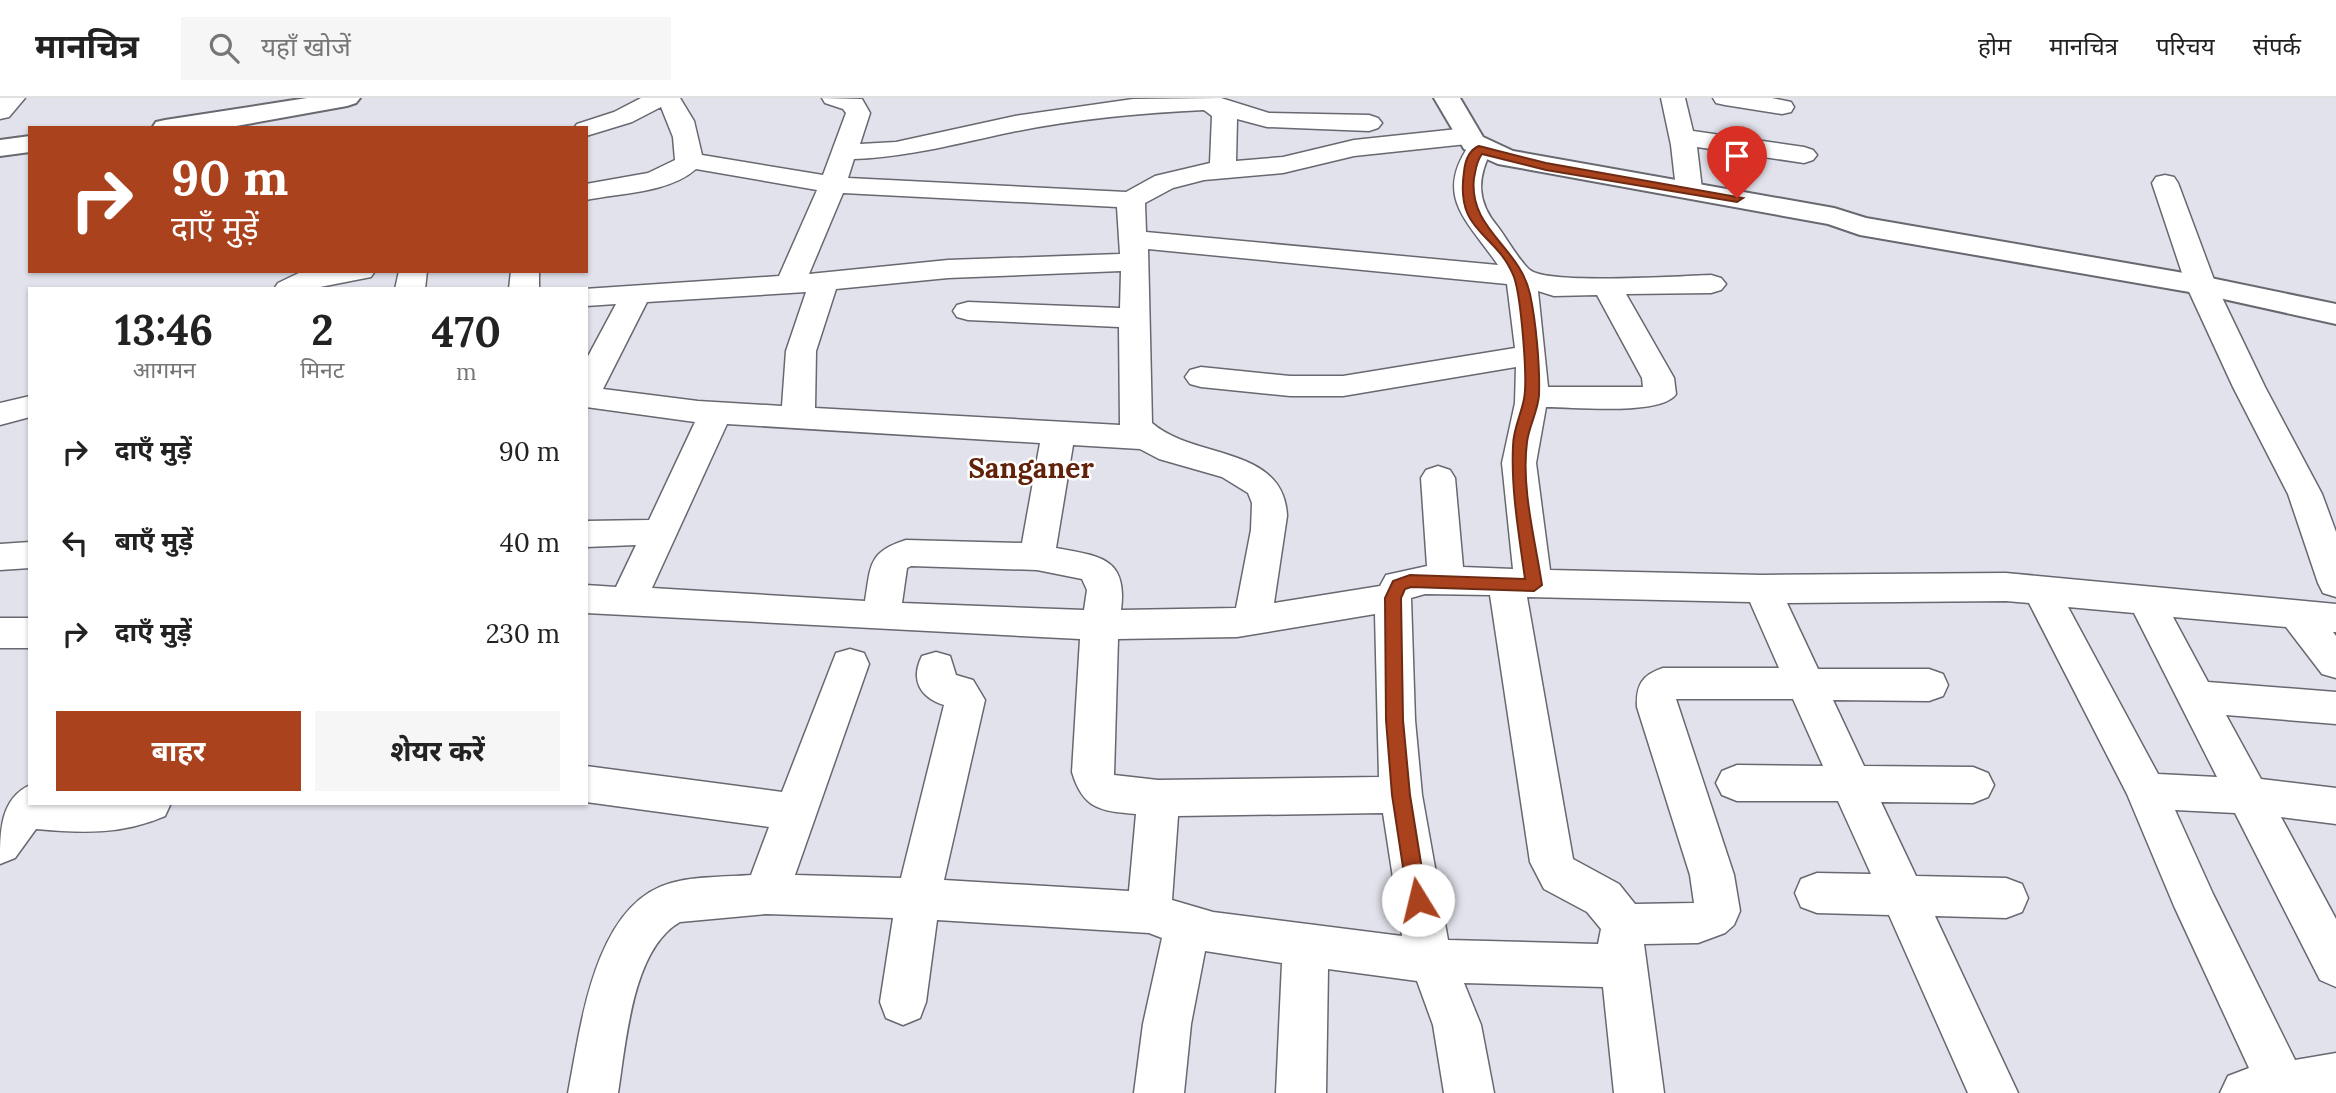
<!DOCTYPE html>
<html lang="hi">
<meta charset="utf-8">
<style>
body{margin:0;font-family:Lora,"Noto Sans Devanagari",serif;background:#f6f6f6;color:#222;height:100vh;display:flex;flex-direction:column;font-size:26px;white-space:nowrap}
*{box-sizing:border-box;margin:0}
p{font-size:23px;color:#767676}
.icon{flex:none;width:38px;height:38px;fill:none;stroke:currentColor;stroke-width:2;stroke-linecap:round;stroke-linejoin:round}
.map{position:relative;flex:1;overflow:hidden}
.side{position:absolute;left:28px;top:189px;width:560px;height:518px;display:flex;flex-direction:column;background:#fff;border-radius:0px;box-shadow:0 2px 5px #0004}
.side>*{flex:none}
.top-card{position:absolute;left:28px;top:28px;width:560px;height:147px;border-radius:0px;box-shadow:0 2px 5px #0004;background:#a9421d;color:#fff;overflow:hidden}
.pin{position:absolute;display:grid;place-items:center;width:60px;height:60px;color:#fff;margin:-72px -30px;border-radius:50% 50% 50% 0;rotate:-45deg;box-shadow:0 0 7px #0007}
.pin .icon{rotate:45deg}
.me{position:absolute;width:77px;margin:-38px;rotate:351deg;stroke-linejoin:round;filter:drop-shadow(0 0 5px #0008)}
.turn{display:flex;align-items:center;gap:24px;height:147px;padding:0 28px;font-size:32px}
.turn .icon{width:91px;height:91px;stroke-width:2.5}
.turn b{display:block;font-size:49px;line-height:60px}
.eta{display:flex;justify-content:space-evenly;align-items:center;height:119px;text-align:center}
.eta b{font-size:42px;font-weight:700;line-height:49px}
.action{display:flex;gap:14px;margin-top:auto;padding:14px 28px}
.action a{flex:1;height:80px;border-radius:0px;background:#a9421d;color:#fff;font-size:28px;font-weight:700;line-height:80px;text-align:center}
.action a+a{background:#f6f6f6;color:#222}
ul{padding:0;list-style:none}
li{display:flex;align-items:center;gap:21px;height:91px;padding:0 28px}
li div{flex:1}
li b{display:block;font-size:26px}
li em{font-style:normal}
header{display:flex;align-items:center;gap:42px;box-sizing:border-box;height:98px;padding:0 35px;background:#fff;border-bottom:2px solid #e0e0e0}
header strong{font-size:33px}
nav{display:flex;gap:38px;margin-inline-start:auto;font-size:24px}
.search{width:490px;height:63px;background:#f6f6f6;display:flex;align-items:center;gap:18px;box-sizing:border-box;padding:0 24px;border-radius:0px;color:#767676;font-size:26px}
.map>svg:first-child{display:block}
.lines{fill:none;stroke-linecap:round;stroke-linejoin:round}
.minor-casing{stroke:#676870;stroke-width:3}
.major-casing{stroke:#676870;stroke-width:4}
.minor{fill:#fff;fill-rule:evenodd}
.major{fill:#fff;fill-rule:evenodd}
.route{fill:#a9421d;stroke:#6e2b13;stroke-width:2}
.labels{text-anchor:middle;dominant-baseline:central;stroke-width:5;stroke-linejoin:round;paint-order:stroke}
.district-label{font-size:28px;font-weight:bold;fill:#622109;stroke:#fff}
</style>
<header>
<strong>मानचित्र</strong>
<div class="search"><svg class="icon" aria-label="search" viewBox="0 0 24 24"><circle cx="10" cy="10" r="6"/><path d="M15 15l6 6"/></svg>यहाँ खोजें</div>
<nav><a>होम</a><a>मानचित्र</a><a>परिचय</a><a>संपर्क</a></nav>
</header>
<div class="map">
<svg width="2336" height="995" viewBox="0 0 2336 995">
<rect width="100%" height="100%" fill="#e1e2eb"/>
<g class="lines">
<defs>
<path id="minor" d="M0 0H25L9 19 0 21Z
M641 0H680L694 23 702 57 823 77 846 15 843 11 825 5 822 0 862 1 870 15 860 46 896 44 1015 18 1133 1 1221 0 1269 15 1369 17 1378 20 1382 25 1378 30 1369 33 1267 29 1237 21 1236 63 1283 59 1354 42 1467 30 1476 33 1480 38 1476 43 1467 46 1354 58 1283 75 1204 82 1173 90 1145 105 1146 134 1498 167C1468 123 1433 99 1470 46H1488L1492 51C1477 80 1476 103 1498 129 1507 141 1520 164 1530 172 1548 187 1681 178 1711 177L1721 180 1726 186 1721 192 1711 195 1626 196 1674 280 1676 296C1662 318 1574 309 1546 309L1536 365 1550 472 1762 477 2006 475 2336 506V534H2333L2336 538V580L2322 576 2286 529 2173 519 2208 584 2336 594V626L2226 617 2261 681 2336 690V726L2281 719 2336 821V889L2320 882 2235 715 2175 712 2213 796 2295 962 2336 955V995H2220L2228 978 2249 970 2174 808 2127 696 2029 505 2006 503 1787 505 1818 571H1929L1943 576 1948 587 1943 598 1929 603 1833 602 1864 668 1973 669 1988 675 1994 687 1988 699 1973 705 1881 704 1916 778 2006 780 2022 786 2028 800 2022 814 2006 820 1935 818 2018 995H1968L1889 817 1817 815 1801 809 1795 795 1801 781 1817 775 1871 776 1838 703H1737L1722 697 1716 685 1722 673 1737 667 1823 668 1793 601H1676L1734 777 1740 813 1734 827 1725 835 1698 845 1644 846 1664 995H1614L1603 889 1464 885 1481 927 1494 995H1444L1433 927 1417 883 1328 871 1326 995H1276L1282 865 1205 853 1191 926 1184 995H1134L1143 926 1162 840 1149 835 937 822 926 904 920 920 903 927 886 920 880 904 893 820 766 816 680 824C632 851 626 945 618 995H568C581 928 594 806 671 785 695 778 726 779 751 777L769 729 586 704V668L782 694 836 555 850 551 864 555 869 566 795 777 901 780 944 607C920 599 910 582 922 558L936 554 950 558 956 577 973 582 985 602 944 782 1129 793 1136 716C1100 713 1083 711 1072 674L1080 541 586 515V487L616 489 636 447 586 449V423L649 422 695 324 586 309V262L616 206 586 208V191H584L779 178 817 92 696 71C669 95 620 95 586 102V86L648 75 675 62 673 39 661 9 632 24 586 38V30H574L577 26 614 14ZM1204 12 1212 18 1210 65 1155 78 1126 94 848 80 854 61C909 59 959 45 1012 34 1076 21 1140 15 1204 12ZM843 95 1117 109 1120 156 948 162 809 176ZM1148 151 1507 186 1515 250 1343 278H1290L1201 269 1190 272 1185 279 1190 286 1201 289 1290 298H1343L1516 269 1515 305 1502 365 1513 471 1463 469 1455 380 1450 372 1438 368 1426 372 1421 380 1427 468 1386 477 1380 488 1274 505 1287 418C1284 347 1194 362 1152 325ZM1121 173 1120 210 968 204 957 207 953 213 957 219 968 222 1119 229 1120 327 815 310 816 253 836 191 948 180ZM1538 193 1554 198 1597 197 1642 280 1643 289H1548ZM806 194 786 253 782 308 698 303 603 291 647 204ZM727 326 1040 345 1022 445 906 442C868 454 871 467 865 503L652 490ZM1073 347 1140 351 1159 361 1222 379 1248 395 1252 405 1251 432 1236 510 1121 512C1128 459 1099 458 1056 450ZM911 468 1037 472 1082 481 1087 492 1084 512 902 505 907 470ZM1425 496 1490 497 1530 764 1544 791 1587 814 1601 831 1598 846 1448 842 1422 697 1415 622 1411 500ZM1527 499 1750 504 1779 570H1663C1642 577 1636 587 1637 609L1690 777 1694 805 1635 806 1619 786 1573 761ZM2068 509 2134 515 2217 679 2158 676ZM1375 516 1379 679 1158 682 1114 677 1118 541 1237 539ZM1383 715 1402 838 1213 814 1172 802 1178 718Z
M1661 0H1685L1693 33 1804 49 1813 52 1817 57 1813 62 1804 65 1697 49 1702 91 1698 97H1680L1676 91 1671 47Z
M1713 0H1772L1791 4 1794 9 1791 14 1782 16 1725 7 1716 5Z
M2165 77 2174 79 2178 85 2216 187 2265 289 2322 396 2336 434V499L2323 495 2318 485 2288 396 2233 289 2186 187 2152 85 2156 79Z
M303 173H375L371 179 310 191H274L278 185Z
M399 173H427L425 191H395Z
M511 173H539V191H509Z
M30 298V319L0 327V305Z
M30 444V470L0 472V446Z
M0 520H30V550H0Z
M30 687V705H171L165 718C121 737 83 735 36 731L15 760 0 766C0 733 0 701 30 687Z"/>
<path id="major" d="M307 0H360L356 5 347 8 225 30H152L156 24 165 22Z
M1434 0H1460L1483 39 1513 53 1834 110 1866 120 2201 178 2336 206V226L2201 196 1860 137 1828 126 1498 66 1464 51Z
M30 38V54L0 58V42Z"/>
</defs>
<use href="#minor" class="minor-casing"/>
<use href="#major" class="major-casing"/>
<use href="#minor" class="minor"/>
<use href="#major" class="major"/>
</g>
<path class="route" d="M1479 48 1546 65 1743 100 1737 104 1546 72 1482 56C1476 64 1476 71 1474 80 1468 131 1520 149 1530 196 1536 224 1540 268 1539 297 1538 313 1529 328 1527 344 1521 390 1535 441 1542 487L1534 493 1411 489 1405 491 1401 500 1403 622 1410 697 1427 802 1424 808 1418 811 1411 808 1408 802 1392 697 1386 622 1385 500 1393 483 1410 477 1525 481C1519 436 1511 393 1513 348 1513 332 1521 317 1524 301 1528 281 1521 199 1514 179 1496 133 1455 136 1464 74 1465 63 1469 52 1479 48Z"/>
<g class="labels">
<g class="district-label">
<text x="1031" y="370">Sanganer</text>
</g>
</g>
</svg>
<div class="pin" style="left:1737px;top:100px;background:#d93025"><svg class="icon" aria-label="arrive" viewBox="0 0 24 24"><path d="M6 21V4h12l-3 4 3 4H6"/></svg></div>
<svg class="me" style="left:1418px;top:802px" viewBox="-20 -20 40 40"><circle r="19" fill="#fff"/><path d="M0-13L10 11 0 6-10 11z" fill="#a9421d"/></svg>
<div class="top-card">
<div class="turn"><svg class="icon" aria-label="right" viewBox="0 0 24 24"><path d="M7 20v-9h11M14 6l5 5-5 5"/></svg><div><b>90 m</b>दाएँ मुड़ें</div></div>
</div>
<section class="side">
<div class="eta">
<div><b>13:46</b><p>आगमन</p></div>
<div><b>2</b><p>मिनट</p></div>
<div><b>470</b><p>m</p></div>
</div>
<ul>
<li><svg class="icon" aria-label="right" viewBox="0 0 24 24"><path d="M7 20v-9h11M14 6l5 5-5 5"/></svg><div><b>दाएँ मुड़ें</b></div><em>90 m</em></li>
<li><svg class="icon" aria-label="left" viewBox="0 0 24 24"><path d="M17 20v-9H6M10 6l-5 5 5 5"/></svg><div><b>बाएँ मुड़ें</b></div><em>40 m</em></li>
<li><svg class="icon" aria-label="right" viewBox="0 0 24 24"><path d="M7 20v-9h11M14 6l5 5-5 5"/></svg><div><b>दाएँ मुड़ें</b></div><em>230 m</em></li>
</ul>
<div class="action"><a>बाहर</a><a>शेयर करें</a></div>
</section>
</div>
